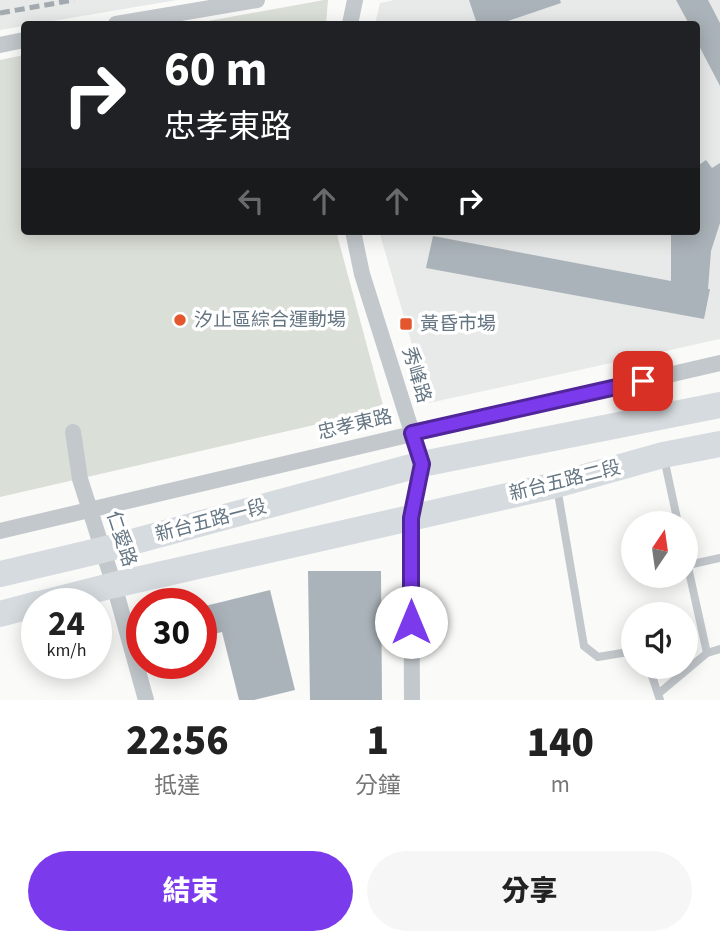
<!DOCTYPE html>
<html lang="zh-TW">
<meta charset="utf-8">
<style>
body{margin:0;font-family:"Source Sans 3","Noto Sans TC",sans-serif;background:#f6f6f6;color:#222;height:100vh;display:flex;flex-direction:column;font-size:26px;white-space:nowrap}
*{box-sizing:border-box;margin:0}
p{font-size:23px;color:#767676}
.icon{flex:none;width:38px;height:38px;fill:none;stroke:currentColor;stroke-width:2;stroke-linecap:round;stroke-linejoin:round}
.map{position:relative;height:700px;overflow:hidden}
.drawer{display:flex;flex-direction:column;background:#fff;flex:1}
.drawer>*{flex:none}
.banner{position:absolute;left:21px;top:21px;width:679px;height:214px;border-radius:7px;box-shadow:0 4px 18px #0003;background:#202124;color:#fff;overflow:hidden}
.needle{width:46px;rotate:13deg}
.buttons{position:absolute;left:621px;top:511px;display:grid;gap:14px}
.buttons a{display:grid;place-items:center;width:77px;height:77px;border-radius:50%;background:#fff;box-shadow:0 4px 18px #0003;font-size:35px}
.speed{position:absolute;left:21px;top:588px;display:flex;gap:14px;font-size:35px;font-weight:700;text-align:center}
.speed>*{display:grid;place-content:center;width:91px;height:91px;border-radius:50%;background:#fff;box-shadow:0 4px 18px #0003;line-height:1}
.speed small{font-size:18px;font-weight:400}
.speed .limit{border:10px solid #d22;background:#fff;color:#111}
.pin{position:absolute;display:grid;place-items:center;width:60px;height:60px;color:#fff;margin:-30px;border-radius:14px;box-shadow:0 4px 10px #0006}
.me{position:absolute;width:77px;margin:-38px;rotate:0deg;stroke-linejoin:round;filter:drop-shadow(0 0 5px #0008)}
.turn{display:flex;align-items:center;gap:24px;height:147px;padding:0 28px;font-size:32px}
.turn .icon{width:91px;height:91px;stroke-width:2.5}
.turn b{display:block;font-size:49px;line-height:60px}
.lanes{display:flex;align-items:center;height:66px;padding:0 28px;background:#0003;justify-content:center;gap:35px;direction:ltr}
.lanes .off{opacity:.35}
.eta{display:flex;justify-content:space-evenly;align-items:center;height:119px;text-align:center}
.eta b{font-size:42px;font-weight:800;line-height:49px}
.primary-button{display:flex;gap:14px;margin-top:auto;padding:14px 28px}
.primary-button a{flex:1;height:80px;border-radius:42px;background:#7c3aed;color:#fff;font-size:28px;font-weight:800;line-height:80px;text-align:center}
.primary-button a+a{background:#f6f6f6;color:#222}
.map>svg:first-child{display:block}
.built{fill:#e8e9e9}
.green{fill:#dadfd7}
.building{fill:#aab3b9}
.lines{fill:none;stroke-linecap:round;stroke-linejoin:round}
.lane{stroke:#c3c8cc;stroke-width:8}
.street{stroke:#c3c8cc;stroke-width:16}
.primary{stroke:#d6dbdf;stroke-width:26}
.rail{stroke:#a2aab0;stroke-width:5;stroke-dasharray:10 5;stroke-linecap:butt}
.route-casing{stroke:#51269a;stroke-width:18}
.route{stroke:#7c3aed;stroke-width:12}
.poi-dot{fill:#e4572e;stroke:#fff;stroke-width:2.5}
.labels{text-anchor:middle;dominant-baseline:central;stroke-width:7;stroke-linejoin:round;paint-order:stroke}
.poi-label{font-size:19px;fill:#657683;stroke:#fff;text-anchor:start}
.street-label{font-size:19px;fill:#657683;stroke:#fff}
</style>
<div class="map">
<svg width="720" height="700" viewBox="0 0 720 700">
<rect width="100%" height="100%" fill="#fafaf8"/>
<path class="built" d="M0 0H177L35 24H24V26L0 30Z
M394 0H720V339L429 403 379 231H696V24H375L380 3Z"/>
<path class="green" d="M324 0H328L326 24H192Z
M24 55V231H336L384 409 0 497V60Z"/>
<path class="building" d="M469 0H560L561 3 508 21V24H477Z
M676 0H708L720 23V86L696 40V24H689Z
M706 160 712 168 720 163V223L711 251 708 289H710L704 319 426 268 433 236 671 281V231H696V167Z
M308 571H381L382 700H310Z
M270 590 295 690 254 700H239L222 632 201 637V607Z"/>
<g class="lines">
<path class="lane" d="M664 458 678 523
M557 487 584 646 598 657 634 651
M686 558 707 653
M688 565 720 558
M649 667 658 694
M660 700 658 694 707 653 720 649"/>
<path class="street" d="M116 24 257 0
M350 24 355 0
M0 45 24 40
M353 231 362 274 422 464 411 518 412 700
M73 432 80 479 114 585 146 700
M0 531 412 434 720 363"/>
<path class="primary" d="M0 574 102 550 422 464 720 405
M39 604 114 585 556 485 663 455 720 444
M0 614 37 604"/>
<path class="rail" d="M0 13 74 0"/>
</g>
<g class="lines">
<defs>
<path id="route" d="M411 622V518L422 464 412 433 643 381"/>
</defs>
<use href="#route" class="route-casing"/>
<use href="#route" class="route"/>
</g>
<g class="poi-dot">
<circle cx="180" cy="320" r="7"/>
<rect x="399" y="317" width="14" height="14" rx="3.5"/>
</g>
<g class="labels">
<g class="poi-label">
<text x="194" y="320">汐止區綜合運動場</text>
<text x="420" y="324">黃昏市場</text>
</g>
<g class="street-label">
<text transform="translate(416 375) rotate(73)">秀峰路</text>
<text transform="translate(355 425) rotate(-13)">忠孝東路</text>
<text transform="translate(565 481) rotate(-14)">新台五路二段</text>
<text transform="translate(211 521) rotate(-15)">新台五路一段</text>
<text transform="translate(121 539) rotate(72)">仁愛路</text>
</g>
</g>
</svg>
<div class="buttons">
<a><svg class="needle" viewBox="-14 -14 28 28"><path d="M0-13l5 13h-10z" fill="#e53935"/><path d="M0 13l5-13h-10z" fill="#767676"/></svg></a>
<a><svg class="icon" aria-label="sound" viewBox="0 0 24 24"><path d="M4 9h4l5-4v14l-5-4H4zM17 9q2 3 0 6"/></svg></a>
</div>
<div class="speed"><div>24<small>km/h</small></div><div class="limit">30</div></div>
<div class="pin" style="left:643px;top:381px;background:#d93025"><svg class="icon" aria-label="arrive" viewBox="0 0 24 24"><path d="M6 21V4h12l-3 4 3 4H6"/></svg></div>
<svg class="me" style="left:411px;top:622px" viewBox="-20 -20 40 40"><circle r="19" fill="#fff"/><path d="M0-13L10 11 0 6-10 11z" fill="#7c3aed"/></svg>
<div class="banner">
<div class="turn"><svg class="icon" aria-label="right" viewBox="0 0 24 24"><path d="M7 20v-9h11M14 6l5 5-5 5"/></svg><div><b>60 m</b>忠孝東路</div></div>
<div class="lanes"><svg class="icon off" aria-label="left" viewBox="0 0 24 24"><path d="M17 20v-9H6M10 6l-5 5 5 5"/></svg><svg class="icon off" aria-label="ahead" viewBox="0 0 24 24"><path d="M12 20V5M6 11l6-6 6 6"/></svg><svg class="icon off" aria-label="ahead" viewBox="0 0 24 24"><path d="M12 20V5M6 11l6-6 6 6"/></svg><svg class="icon" aria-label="right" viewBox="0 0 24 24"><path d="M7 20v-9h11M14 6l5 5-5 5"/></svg></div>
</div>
</div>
<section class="drawer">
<div class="eta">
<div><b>22:56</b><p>抵達</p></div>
<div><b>1</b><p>分鐘</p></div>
<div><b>140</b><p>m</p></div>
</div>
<div class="primary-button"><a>結束</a><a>分享</a></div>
</section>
